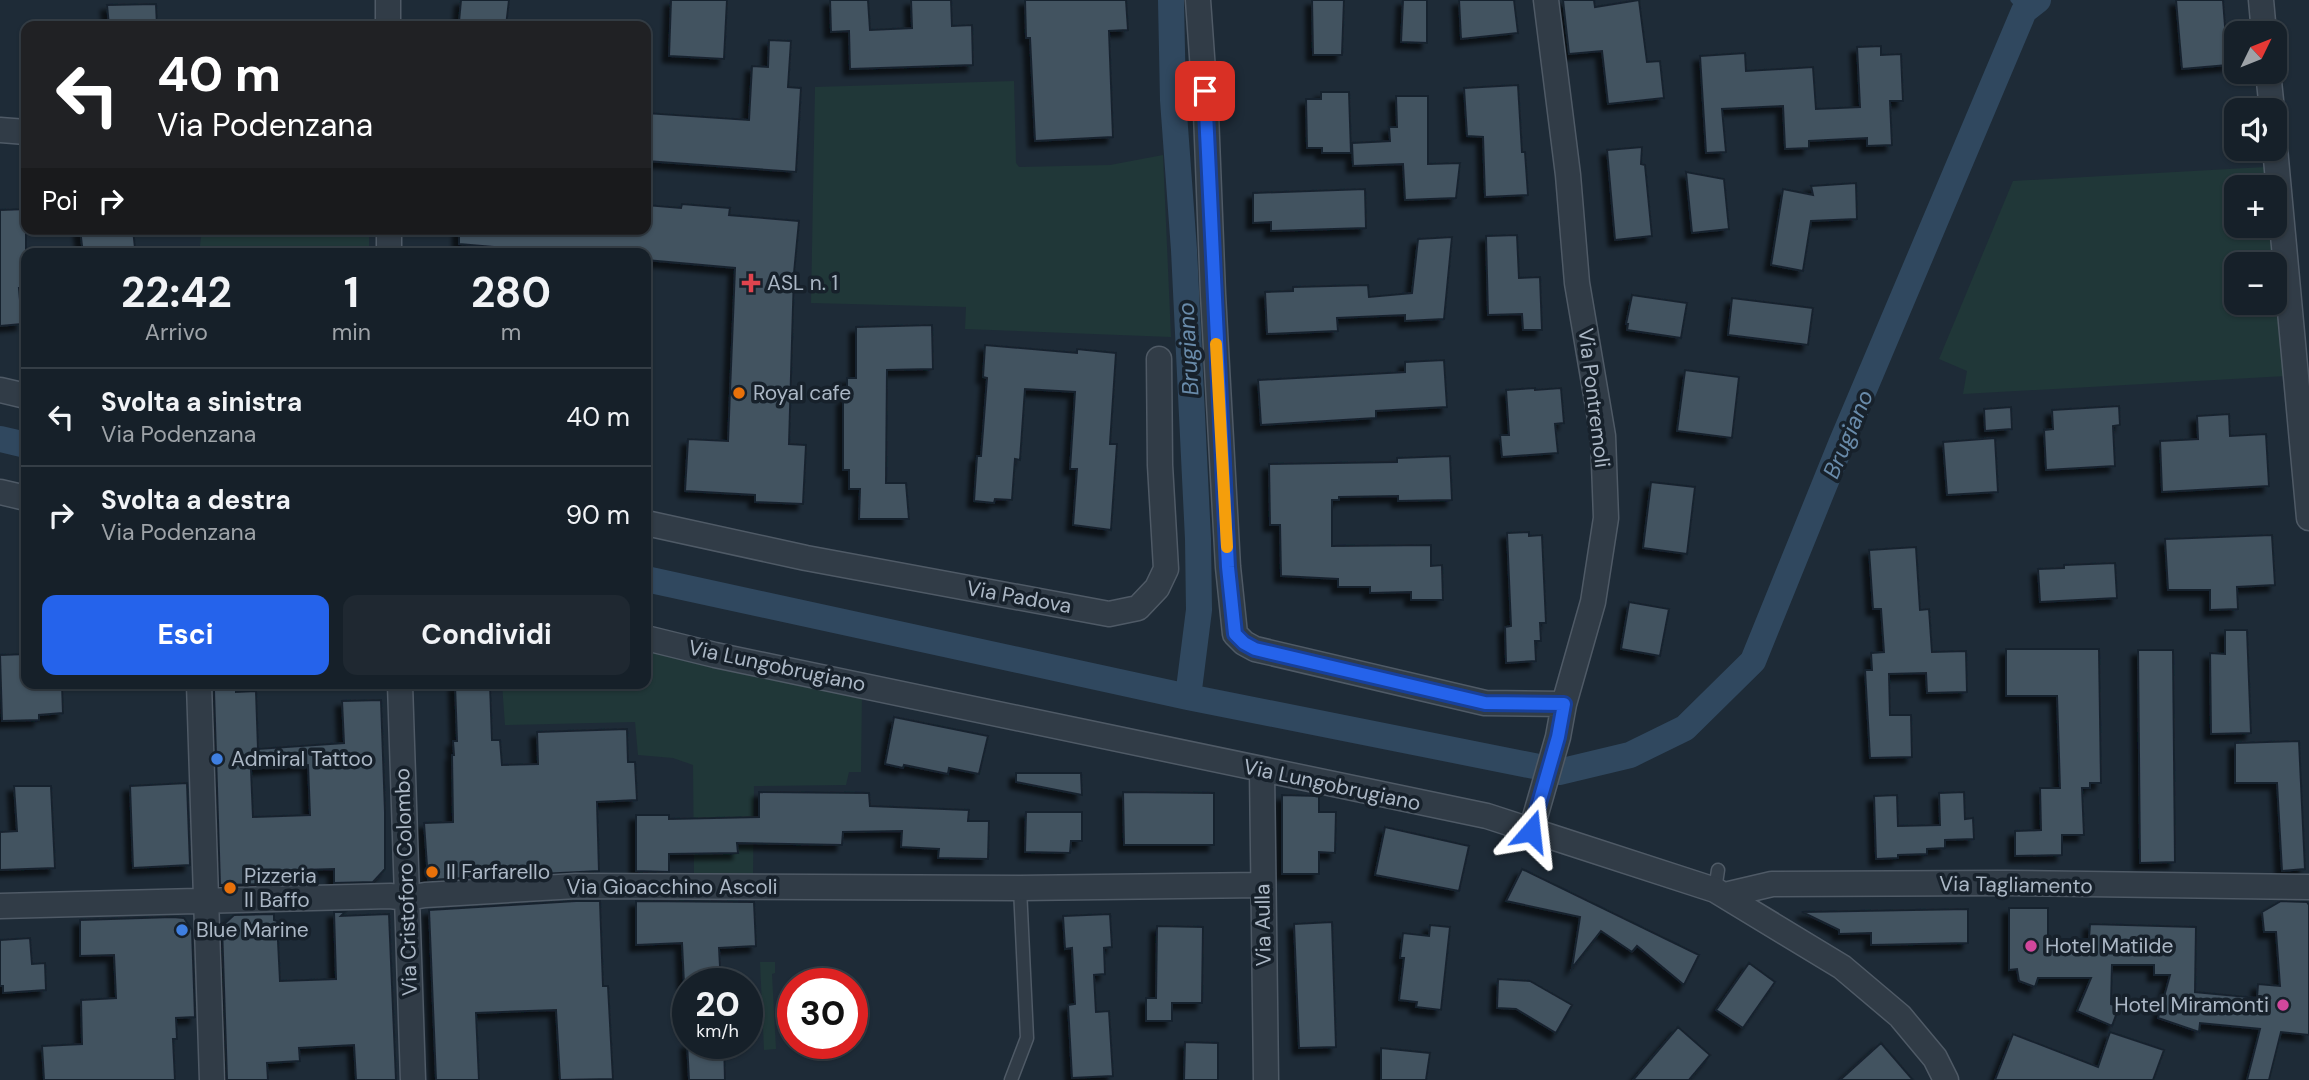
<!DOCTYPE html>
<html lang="it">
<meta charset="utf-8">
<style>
body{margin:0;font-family:"DM Sans",sans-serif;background:#1f2831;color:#f1f3f6;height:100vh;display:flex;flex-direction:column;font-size:26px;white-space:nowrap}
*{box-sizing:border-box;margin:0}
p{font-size:23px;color:#9ea3a8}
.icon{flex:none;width:38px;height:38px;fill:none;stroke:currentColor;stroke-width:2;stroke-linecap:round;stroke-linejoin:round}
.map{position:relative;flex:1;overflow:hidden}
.panel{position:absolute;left:21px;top:248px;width:630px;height:441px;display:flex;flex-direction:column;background:#162029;border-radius:14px;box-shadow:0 2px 5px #0004,0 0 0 2px #353e46}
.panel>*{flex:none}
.banner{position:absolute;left:21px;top:21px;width:630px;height:214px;border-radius:14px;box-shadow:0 2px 5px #0004,0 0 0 2px #353e46;background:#202124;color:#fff;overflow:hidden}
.needle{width:46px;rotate:47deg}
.buttons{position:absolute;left:2224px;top:21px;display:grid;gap:14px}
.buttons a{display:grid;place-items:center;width:63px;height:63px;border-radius:14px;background:#162029;box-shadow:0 2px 5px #0004,0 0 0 2px #353e46;font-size:35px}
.speed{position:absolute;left:672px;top:968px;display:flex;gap:14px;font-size:35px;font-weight:700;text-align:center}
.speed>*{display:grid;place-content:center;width:91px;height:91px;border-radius:50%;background:#162029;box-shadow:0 2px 5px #0004,0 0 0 2px #353e46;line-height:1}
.speed small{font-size:18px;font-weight:400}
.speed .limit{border:10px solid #d22;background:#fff;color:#111}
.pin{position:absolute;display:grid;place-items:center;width:60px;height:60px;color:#fff;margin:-30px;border-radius:14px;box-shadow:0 4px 10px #0006}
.me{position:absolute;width:77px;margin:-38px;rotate:17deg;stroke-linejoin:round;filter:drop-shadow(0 0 5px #0008)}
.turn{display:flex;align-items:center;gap:24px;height:147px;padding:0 21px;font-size:32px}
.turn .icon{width:91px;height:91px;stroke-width:2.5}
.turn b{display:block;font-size:49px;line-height:60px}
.then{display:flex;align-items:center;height:66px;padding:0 21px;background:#0003;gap:14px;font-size:26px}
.eta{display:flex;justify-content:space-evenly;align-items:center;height:119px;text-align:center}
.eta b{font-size:42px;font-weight:700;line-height:49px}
.cta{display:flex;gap:14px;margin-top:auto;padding:14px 21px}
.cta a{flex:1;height:80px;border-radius:14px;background:#2563eb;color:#fff;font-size:28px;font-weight:700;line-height:80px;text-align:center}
.cta a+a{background:#1f2831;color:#f1f3f6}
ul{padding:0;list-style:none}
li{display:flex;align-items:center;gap:21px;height:98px;padding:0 21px;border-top:2px solid #353e46}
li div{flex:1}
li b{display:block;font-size:26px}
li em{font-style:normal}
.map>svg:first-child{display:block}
.green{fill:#203738}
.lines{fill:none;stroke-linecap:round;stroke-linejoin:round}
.stream{stroke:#30485f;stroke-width:7}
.canal{stroke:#30485f;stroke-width:26}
.building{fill:#435261;stroke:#19232e;stroke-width:2;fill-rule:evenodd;filter:url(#shadow)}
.service-casing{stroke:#4f5a66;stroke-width:15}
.minor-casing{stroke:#4f5a66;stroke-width:27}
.service{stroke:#313c47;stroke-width:12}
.minor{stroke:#313c47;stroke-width:24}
.route-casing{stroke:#184099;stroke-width:18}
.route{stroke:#2563eb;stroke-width:12}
.slow{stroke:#f59e0b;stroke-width:12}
.health-dot{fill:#e0444e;stroke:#17212b;stroke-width:2.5}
.food-dot{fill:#e8710a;stroke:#17212b;stroke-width:2.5}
.shop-dot{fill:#3f7fe0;stroke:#17212b;stroke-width:2.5}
.hotel-dot{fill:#d1479c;stroke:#17212b;stroke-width:2.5}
.labels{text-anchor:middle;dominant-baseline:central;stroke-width:7;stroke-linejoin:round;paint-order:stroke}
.poi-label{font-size:21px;fill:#abb7c5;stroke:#17212b;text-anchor:start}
.street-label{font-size:21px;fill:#abb7c5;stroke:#17212b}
.water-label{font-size:23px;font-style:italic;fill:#698baa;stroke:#17212b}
</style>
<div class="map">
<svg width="2309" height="1080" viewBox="0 0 2309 1080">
<defs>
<filter id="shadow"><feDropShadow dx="-6" dy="6" stdDeviation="2" flood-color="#0009"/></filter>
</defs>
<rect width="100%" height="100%" fill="#1e2b37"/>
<path class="green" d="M1014 81 1016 163 1019 167 1110 165 1163 155 1171 337 965 329 966 307 811 303 815 87Z
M2265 167 2267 187H2236V226H2271L2275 264H2236V303H2275V268L2286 376 1963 394 1967 371 1939 359 2013 181Z
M202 229H369V254H199Z
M646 647 862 693 861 772H849L846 785 754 786 753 876 694 875 693 765 673 758 638 755 635 722 505 725 502 684H646Z
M760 962H775V973L772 974 776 1049 764 1050Z"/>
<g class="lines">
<path class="stream" d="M2014 0 2024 11"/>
<path class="canal" d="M1171 0 1173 100 1184 250 1198 539 1199 610 1188 697
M0 439 26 445
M646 579 1188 697 1539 767
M1559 772 1630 755 1685 728 1753 661 1841 444 2024 11 2038 0"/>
</g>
<path class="building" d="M461 0H509L506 26 459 22Z
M671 0H727L724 59 669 56Z
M830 0H868L870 30 912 28 911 0H951L952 26 972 25 973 65 850 69 849 31 831 32Z
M1025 0H1126L1128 30 1109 31 1113 137 1035 141 1030 38H1026Z
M1312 0H1344L1342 55H1313Z
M1403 0H1427V43L1401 42Z
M1459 0H1514L1518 33 1461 39Z
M1563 0H1594L1595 7 1639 0 1647 62 1660 61 1664 98 1608 104 1602 51 1569 54Z
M2176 0H2223L2228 65 2182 69Z
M156 4 157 26H109L107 5Z
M769 40 791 41 788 87 801 88 796 172 646 161V113L749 120 752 66 768 67Z
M1881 46V55L1901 54 1903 101H1890L1892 145 1867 146V138L1809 141V148L1785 149 1783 106 1722 109 1726 152 1706 153 1700 56 1745 53 1746 71 1813 67 1816 109 1860 107 1857 47Z
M1518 85 1522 152H1525L1528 195 1485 197 1483 137 1467 136 1464 88Z
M1321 92H1349L1351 153H1322V148H1307L1306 99H1321Z
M1396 96H1428V164L1460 163 1456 198 1405 200 1403 164 1353 166 1352 143 1390 141 1389 127H1397Z
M1642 147 1641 164 1645 165 1652 236 1615 240 1607 150Z
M1686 172 1724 179 1729 229 1692 233Z
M1856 183 1857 219 1811 221 1803 271 1771 265 1783 189 1813 195 1811 186Z
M1365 189 1366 228 1271 231V222L1253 223V193Z
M682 204 730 208 729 215 799 221 794 273 789 444 806 445 803 504 755 502V495L685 491 688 439 728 441 735 268 646 260V254H573L459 244V229H646V205L681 208Z
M26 209V288H19L22 324 0 326V210Z
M80 229H133L135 248 106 250V254H83Z
M1517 235 1519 278 1540 277 1542 330H1523L1522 314 1488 315 1486 236Z
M1452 237 1444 319 1405 321V315L1337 318 1338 331 1267 334 1265 292 1293 291V287L1368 285 1369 297 1412 293 1418 239Z
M1632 295 1687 303 1681 338 1627 330 1628 324H1626Z
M1732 298 1813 308 1808 345 1728 335Z
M932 325 933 369 887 370 886 483H906L909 519H859L860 489H849V470H843V399H847V378H856V327Z
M985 345 1077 353V349L1116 353 1110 444H1117L1111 530 1073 525 1077 469H1070L1075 392 1025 389 1020 460 1015 459 1012 500 995 499 994 503 974 501 977 456H981L987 378 983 377Z
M1444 360 1447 407 1376 411V418L1261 425 1258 380 1405 372V362Z
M1685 370 1739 377 1732 438 1677 431Z
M1535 388V390L1561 388 1564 423 1555 424 1558 453 1502 457 1500 435H1509L1506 390Z
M2119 406 2120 425 2113 426 2115 466 2046 470 2044 430 2053 429 2052 410Z
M2011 407 2012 429 1985 431 1984 409Z
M2229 414 2230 436 2266 434 2269 486 2162 492 2160 441 2198 439 2197 416Z
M1995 438 1998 492 1947 495 1943 442Z
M1450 456 1452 500 1398 501V496L1339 497V500H1332V546L1431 545V566L1442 565 1443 600H1411V592L1370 593V587H1338V579L1281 576 1280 525H1270L1269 464 1397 462V458Z
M1651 482 1695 487 1687 554 1643 548Z
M1529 532V536L1542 535 1546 623H1540L1541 641H1535L1536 661 1506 663 1505 627 1511 626 1507 533Z
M2272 535 2275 585 2237 587 2238 609 2210 610V590H2168L2165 539Z
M1916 547 1920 610 1929 609 1932 652 1966 651 1967 692 1927 693 1926 673 1889 674 1890 715H1911L1912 757 1870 758 1865 670H1872L1871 653 1884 652 1881 609H1873L1869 550Z
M2115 563 2117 598 2040 602 2038 569 2064 568V565Z
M1629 602 1669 609 1660 656 1621 649Z
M2225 630H2247L2251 733 2211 734 2210 653 2225 654Z
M2006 649H2099L2101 783H2090V788H2082L2084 835H2062V855L2015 856V831L2041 830 2040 788H2060L2057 696H2006Z
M2138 650H2173L2175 862 2140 863Z
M26 654V684H62L63 713 39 715V720L2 721 0 655Z
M455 684H490L492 740H500L502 765 538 764 537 732 627 729 628 762H635L637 800 597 802 599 871 428 880 424 823 453 822 452 755H454L453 741H457Z
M236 689V692L256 691 258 749 344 743 342 701 381 700 385 812V869L373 882 334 883V869L272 871V884L220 885 214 690ZM308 765 310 815 253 817 251 769Z
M894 717 988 736 979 774 949 768 948 774 904 765 903 768 885 764Z
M2299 741 2305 869 2282 871 2277 783H2235V743Z
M1016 773H1081L1082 795 1016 782Z
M187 783 190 865 133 868 130 786Z
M14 786H51L55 868 0 870V832L17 831Z
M759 792 869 793 870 806 969 810 968 821H989L988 859 938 858 939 849 901 847 902 831 843 832 842 845 737 843 738 853 669 854V872L636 871V815H669V819L759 817Z
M1123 792 1214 793V845H1124Z
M1964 792 1965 819 1973 818 1974 839 1945 840V848L1927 849V854L1898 855V858L1876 859 1874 796 1897 795 1898 826 1940 825 1939 793Z
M1282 795 1319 796V812H1336L1335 853 1319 852V874H1282Z
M1026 812H1082V841H1071L1070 853 1025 852Z
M1385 827 1469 846 1459 891 1375 875Z
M1522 869 1699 955 1684 985 1637 946 1632 952 1601 931 1572 968 1580 917 1506 901Z
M576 901H600L603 986H608L613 1079 560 1080 556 1010 476 1013 479 1080H436L429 910Z
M636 901 754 902 756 946 719 948 721 984H684L682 943 636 945Z
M2281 901 2307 902 2309 905V1035L2281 1032 2269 1080H2247L2260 1029 2200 1023 2199 1032 2158 1018 2170 975H2154V965H2112L2111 1004 2119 1007 2112 1026 2077 1011 2091 978H2038L2035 987 2019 981 2017 969 2009 970V908H2048V939H2089L2090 924 2196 927 2195 992 2257 998 2258 984 2280 986 2276 932H2264L2262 912Z
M1968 909V943L1871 945V933L1839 934V930L1802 912Z
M334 912H345L341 916 389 914 396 1080H356L354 1045 299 1048 300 1061 267 1063 268 1080H227L222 926 234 915 274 914V920L277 921 280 981 336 979Z
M1110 914 1112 947 1104 948 1105 974 1094 975 1096 1012 1109 1011 1113 1076 1072 1078 1068 1005 1075 1004 1072 948 1065 949 1063 916Z
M173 917 184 918 192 930 195 1017 176 1018 177 1039H173L175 1080H44L42 1046 82 1044 81 1000 116 998 114 955 80 956V920Z
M1332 922 1336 1047 1299 1048 1294 924Z
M1430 925 1450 927 1441 1010 1416 1007 1417 1002 1399 1000 1404 958H1400L1403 933 1429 936Z
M1157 926 1203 927 1202 1003H1172V1021H1146V998H1156Z
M30 938 32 964 45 963 46 990 3 993V986H0V940Z
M1749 963 1775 982 1743 1028 1716 1010Z
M1498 979 1530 981 1572 1005 1556 1033 1516 1009 1497 1008Z
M1678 1027 1710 1055 1689 1080H1633Z
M2110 1032 2164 1050 2153 1080H1995L2013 1034 2098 1067Z
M1185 1042 1218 1043V1080H1184Z
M687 1043H724L725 1080H689Z
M1881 1043 1913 1080H1840Z
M1381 1048 1430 1053 1426 1080H1381Z"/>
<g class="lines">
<defs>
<path id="service" d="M1715 890 1718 870
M1011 1080 1027 1038 1020 888"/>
<path id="minor" d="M1198 0 1206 113 1213 294 1228 567 1235 634 1244 643 1255 649 1485 703 1564 704
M2261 0 2264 33
M388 26V0
M2268 72 2272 110
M0 130 26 132
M2275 148 2309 518
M389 229V254
M0 390 26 396
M0 492 26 498
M646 523 806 558 1109 614 1138 608 1157 588 1166 569 1160 465 1159 359
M646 638 715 655 1487 816 1715 890 1842 967 1900 1016 1935 1058 1946 1080
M199 684 212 1080
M400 684 413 1080
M1262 770 1266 1080
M1531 831 1558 737 1564 704 1593 602 1606 518 1603 436 1577 283 1568 175 1546 0
M1725 895 1772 884 2006 883 2309 887
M0 906 390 896 407 898 425 895 576 886 1020 888 1261 885"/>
</defs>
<use href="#service" class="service-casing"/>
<use href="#minor" class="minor-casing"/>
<use href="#service" class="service"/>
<use href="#minor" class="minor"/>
</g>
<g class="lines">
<defs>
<path id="route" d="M1205 91 1228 567 1235 634 1244 643 1255 649 1485 703 1564 704 1558 737 1531 831"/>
</defs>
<use href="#route" class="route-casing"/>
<use href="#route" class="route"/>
<path class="slow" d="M1216 344 1227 547"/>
</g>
<path class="health-dot" d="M747.5 272.5h7v7h7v7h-7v7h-7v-7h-7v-7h7z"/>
<g class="food-dot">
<circle cx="739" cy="393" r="7"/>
<circle cx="432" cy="872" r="7"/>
<circle cx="230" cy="888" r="7"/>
</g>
<g class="shop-dot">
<circle cx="217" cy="759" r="7"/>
<circle cx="182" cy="930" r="7"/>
</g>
<g class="hotel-dot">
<circle cx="2031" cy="946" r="7"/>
<circle cx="2283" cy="1005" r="7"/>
</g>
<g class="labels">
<g class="poi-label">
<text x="767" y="283">ASL n. 1</text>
<text x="753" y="393">Royal cafe</text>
<text x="231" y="759">Admiral Tattoo</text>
<text x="446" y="872">Il Farfarello</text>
<text x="244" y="876">Pizzeria<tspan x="244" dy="24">Il Baffo</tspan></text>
<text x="196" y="930">Blue Marine</text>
<text x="2045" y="946">Hotel Matilde</text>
<text x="2269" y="1005" text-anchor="end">Hotel Miramonti</text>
</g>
<g class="street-label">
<text transform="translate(1594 398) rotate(83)">Via Pontremoli</text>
<text transform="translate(1019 597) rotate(10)">Via Padova</text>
<text transform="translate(777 666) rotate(12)">Via Lungobrugiano</text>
<text transform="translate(1332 785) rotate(12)">Via Lungobrugiano</text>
<text transform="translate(406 882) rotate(-92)">Via Cristoforo Colombo</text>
<text transform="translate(2016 885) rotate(1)">Via Tagliamento</text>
<text x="672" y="887">Via Gioacchino Ascoli</text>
<text transform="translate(1263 925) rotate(-91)">Via Aulla</text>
</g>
<g class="water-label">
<text transform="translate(1188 349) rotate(-93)">Brugiano</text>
<text transform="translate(1848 434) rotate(-67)">Brugiano</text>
</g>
</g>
</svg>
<div class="buttons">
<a><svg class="needle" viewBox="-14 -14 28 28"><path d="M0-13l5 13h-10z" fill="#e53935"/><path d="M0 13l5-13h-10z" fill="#9ea3a8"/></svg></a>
<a><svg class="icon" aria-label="sound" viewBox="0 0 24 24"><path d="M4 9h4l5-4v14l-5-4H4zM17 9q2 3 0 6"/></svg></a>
<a>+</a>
<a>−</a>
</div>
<div class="speed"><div>20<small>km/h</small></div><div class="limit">30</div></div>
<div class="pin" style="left:1205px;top:91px;background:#d93025"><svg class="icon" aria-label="arrive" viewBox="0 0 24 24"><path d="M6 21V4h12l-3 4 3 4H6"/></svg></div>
<svg class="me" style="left:1531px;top:831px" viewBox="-20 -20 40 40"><path d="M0-17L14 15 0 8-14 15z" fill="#2563eb" stroke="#fff" stroke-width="4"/></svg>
<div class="banner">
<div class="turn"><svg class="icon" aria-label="left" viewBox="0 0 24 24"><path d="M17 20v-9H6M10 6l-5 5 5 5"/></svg><div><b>40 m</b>Via Podenzana</div></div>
<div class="then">Poi<svg class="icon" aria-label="right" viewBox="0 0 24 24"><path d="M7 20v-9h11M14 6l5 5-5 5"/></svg></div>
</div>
<section class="panel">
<div class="eta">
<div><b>22:42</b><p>Arrivo</p></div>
<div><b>1</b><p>min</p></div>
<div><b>280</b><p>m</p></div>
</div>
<ul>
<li><svg class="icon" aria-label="left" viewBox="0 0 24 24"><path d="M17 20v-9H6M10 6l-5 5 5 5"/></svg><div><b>Svolta a sinistra</b><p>Via Podenzana</p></div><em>40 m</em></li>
<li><svg class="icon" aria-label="right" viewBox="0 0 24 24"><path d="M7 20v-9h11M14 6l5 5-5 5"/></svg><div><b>Svolta a destra</b><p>Via Podenzana</p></div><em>90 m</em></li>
</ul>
<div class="cta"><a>Esci</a><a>Condividi</a></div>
</section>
</div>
